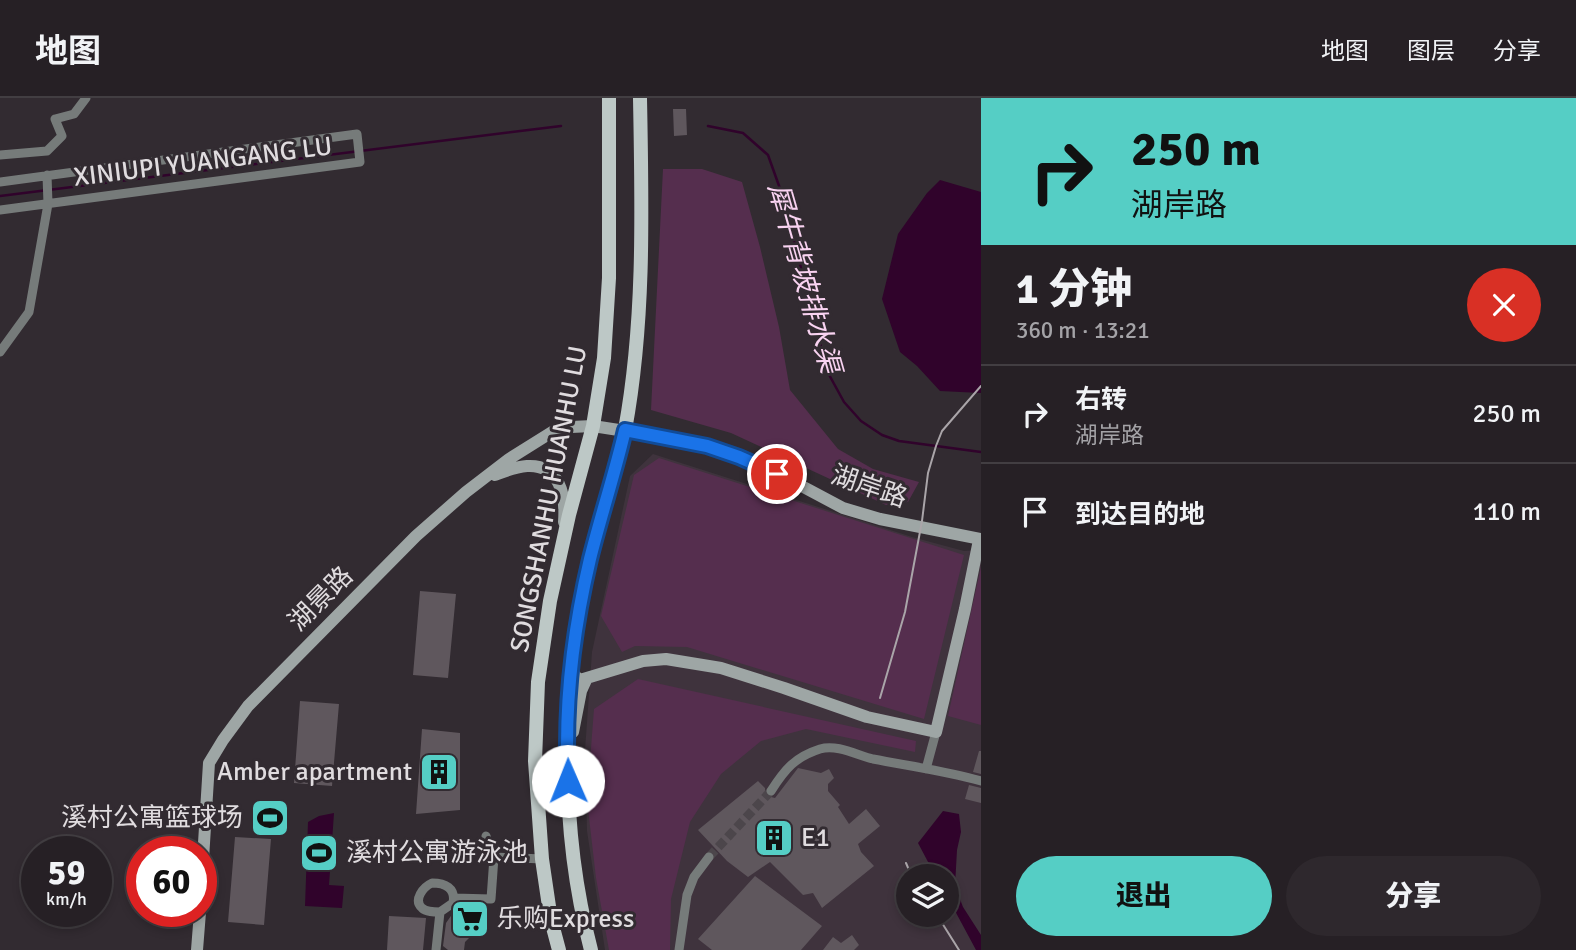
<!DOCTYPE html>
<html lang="zh">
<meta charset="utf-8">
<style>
body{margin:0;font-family:Signika,"Noto Sans SC",sans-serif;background:#2e282d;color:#f1f3f6;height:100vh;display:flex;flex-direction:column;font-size:26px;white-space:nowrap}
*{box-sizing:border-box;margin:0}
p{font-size:23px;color:#a4a3a7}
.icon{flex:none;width:38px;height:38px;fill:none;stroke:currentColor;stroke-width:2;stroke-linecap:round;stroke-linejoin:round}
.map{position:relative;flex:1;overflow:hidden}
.sheet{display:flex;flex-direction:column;background:#262025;width:595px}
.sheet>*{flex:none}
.banner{background:#55cec5;color:#111;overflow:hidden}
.fabs{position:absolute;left:896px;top:766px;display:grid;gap:14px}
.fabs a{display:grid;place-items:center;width:63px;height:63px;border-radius:50%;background:#262025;box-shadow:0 4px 10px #0003,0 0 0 2px #423e42;font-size:35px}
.speed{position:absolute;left:21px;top:738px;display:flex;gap:14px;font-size:35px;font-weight:700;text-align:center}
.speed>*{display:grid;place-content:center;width:91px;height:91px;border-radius:50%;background:#262025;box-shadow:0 4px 10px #0003,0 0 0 2px #423e42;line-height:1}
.speed small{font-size:18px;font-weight:400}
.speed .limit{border:10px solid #d22;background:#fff;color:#111}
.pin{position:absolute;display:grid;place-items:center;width:60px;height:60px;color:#fff;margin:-30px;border:4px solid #fff;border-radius:50%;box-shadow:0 2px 7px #0007}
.me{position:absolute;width:77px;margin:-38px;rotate:359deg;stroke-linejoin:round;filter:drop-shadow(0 0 5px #0008)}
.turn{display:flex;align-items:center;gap:24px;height:147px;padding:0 35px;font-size:32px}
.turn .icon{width:91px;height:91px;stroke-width:2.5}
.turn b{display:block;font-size:49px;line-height:60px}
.round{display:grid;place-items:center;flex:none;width:74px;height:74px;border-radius:37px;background:#2e282d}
.head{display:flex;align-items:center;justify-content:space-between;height:119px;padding:0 35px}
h1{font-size:42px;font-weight:800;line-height:52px}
.action{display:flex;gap:14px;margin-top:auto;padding:14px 35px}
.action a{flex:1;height:80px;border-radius:42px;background:#55cec5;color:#111;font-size:28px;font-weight:800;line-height:80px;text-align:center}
.action a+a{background:#2e282d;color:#f1f3f6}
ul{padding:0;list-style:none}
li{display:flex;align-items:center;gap:21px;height:98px;padding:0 35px;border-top:2px solid #423e42}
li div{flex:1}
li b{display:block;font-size:26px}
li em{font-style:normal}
header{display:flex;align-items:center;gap:42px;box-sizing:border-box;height:98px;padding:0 35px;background:#262025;border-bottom:2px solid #423e42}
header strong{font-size:33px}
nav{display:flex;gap:38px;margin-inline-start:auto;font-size:24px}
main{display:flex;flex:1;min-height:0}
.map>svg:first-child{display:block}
.built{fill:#3f333d;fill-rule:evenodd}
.green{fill:#552e4e}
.water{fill:#30032b}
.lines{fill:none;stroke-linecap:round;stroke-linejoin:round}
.stream{stroke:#30032b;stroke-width:2.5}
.building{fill:#5f575d}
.street-tunnel{stroke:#4c464b;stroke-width:9;stroke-dasharray:9 4.5;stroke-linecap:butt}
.street{stroke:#767b7a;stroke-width:9}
.secondary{stroke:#9ea6a5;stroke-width:12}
.primary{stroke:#bdc8c6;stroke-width:14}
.tram{stroke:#aaa5a9;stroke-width:2}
.route-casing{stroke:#114b97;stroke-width:18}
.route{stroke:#1a73e8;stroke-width:12}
.labels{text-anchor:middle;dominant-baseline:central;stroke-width:6;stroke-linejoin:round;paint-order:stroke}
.street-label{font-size:26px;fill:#e0dcdf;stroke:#322b31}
.poi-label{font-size:26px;fill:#e0dcdf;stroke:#322b31;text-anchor:start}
.water-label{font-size:28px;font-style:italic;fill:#f9d3f1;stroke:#322b31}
</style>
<header>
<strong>地图</strong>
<nav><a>地图</a><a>图层</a><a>分享</a></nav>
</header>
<main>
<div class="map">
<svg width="981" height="852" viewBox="0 0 981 852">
<rect width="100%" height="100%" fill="#322b31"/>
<path class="built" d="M653 356 912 439 964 453 981 452V852H605L587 733 585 652 592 554 630 378ZM908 779H947V817H908Z"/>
<path class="green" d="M663 71H702L742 84 760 149 779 229 790 292 838 351 873 371 919 384 908 404 886 407 731 335 651 312Z
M659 360 964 457 924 621 687 549 635 548 622 554 601 518 634 377Z
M981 469V627L948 618Z
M638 581 916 643 915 654 806 631 761 643 721 676 690 724 671 801 670 852H609L596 780 587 702 594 611Z
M258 706 283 708 281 735 256 732Z"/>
<path class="water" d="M940 82 981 94V295L940 293 917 268 900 254 882 201 898 136 927 95Z
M943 713 959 716 961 734 957 752 955 788 963 809 981 837V852H976L947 798V779H936L918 745Z
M334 715 329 787 344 788 342 810 305 808 308 724 319 718Z"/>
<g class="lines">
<path class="stream" d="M708 28 743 35 768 57 783 99 827 273 844 304 861 323 882 337 899 343 981 354
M0 98 561 28"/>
</g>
<path class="building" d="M673 11H686L687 37 674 38Z
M420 493 456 496 448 580 413 577Z
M300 603 339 606 332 688 294 685Z
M422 631 460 635V712L416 716Z
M979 653H981V676L973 674Z
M798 670 821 675 829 671 834 680 828 686V693L840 707 838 709 849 726 866 711 880 728 858 746 861 754 874 768 822 810 813 795 803 797 770 764 748 779 727 763 698 732 758 683 765 690V696L767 698 775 700Z
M969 687 981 690V705L965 701Z
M235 739 271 741 264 827 228 824Z
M755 778 822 828 801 852H712L698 841Z
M461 812 470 814 477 820 478 831 465 844 464 852H448L443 848 446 825 453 815Z
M389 818 426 820 423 852H387Z
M852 837 859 847 854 852H823L833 839 841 845Z"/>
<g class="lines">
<path class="street-tunnel" d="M709 759 771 693"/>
<path class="street" d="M0 57 47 53 62 38 55 21 74 16 86 0
M0 84 357 36 360 64 0 112
M0 254 29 214 48 106 47 77
M926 671 936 634
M771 693C785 671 795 659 820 651 837 646 857 657 873 661 909 668 946 673 981 683
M486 738 494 759
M432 785C445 785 456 790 453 805L440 814C434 814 426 814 422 810 413 802 423 789 432 785Z
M454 800 491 801 494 759 542 761
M436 852 440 814
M679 852 687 797 694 779 709 759"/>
<path class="secondary" d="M495 377C505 373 516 369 527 368 560 366 566 398 564 424
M572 568 575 578 580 582 643 563 666 561 721 570 784 590 867 619 936 634 965 511 979 442
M573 634 581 593 586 582
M201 793 209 665 223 642 248 608 416 438 466 394 509 361 552 334 571 329 593 328 670 340 707 348 739 358 796 385 843 410 880 421 981 441
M197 852 200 814"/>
<path class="primary" d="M559 852 551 822 542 761 535 663 538 584 550 503 569 417 593 328 604 260 609 180V0
M591 852C558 726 562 591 589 465 599 420 617 377 625 332 645 223 642 110 640 0"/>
<path class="tram" d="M880 600 905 514 922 423 928 375 936 348 942 333 981 288
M906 765 912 779
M937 817 959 852"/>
</g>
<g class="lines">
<defs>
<path id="route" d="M568 683C564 609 573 533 590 461 601 417 615 375 625 332L707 348 739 359 777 376"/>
</defs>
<use href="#route" class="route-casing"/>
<use href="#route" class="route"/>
</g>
<defs>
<symbol id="building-square" viewBox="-11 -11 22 22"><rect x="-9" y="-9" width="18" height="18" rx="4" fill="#55cec5" stroke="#322b31"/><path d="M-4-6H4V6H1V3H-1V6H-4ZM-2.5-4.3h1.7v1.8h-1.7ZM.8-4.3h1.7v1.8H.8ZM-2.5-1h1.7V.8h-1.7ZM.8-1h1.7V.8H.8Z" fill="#111"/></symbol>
<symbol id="stadium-square" viewBox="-11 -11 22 22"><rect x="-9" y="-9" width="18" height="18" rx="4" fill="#55cec5" stroke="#322b31"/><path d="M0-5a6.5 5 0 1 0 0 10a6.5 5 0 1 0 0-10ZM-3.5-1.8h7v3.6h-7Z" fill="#111"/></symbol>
<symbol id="supermarket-square" viewBox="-11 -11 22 22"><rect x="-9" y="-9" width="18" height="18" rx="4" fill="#55cec5" stroke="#322b31"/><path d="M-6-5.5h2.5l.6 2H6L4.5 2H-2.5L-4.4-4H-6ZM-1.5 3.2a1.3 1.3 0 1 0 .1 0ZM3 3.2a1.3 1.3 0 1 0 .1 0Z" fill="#111"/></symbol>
</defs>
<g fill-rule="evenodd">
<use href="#building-square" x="417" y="652" width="44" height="44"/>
<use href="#stadium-square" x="248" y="698" width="44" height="44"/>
<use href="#building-square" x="752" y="718" width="44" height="44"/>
<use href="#stadium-square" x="297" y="733" width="44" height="44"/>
<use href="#supermarket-square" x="448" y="799" width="44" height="44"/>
</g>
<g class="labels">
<g class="street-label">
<text transform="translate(203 64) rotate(-7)">XINIUPI YUANGANG LU</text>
<text transform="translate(869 389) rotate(19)">湖岸路</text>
<text transform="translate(549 401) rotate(-79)">SONGSHANHU HUANHU LU</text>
<text transform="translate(321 501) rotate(-45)">湖景路</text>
</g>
<g class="poi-label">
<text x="412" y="674" text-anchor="end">Amber apartment</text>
<text x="243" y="720" text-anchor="end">溪村公寓篮球场</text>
<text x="801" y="740">E1</text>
<text x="346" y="755">溪村公寓游泳池</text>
<text x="497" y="821">乐购Express</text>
</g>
<g class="water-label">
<text transform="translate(804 180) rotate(74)">犀牛背坡排水渠</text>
</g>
</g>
</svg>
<div class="fabs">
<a><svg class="icon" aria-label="layers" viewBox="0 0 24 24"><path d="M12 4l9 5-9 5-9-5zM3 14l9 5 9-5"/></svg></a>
</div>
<div class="speed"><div>59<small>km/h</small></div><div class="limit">60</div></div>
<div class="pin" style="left:777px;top:376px;background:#d93025"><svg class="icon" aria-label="arrive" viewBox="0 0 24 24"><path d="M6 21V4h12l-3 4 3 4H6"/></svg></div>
<svg class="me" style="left:568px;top:683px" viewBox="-20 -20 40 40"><circle r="19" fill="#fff"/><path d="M0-13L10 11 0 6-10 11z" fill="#1a73e8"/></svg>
</div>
<section class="sheet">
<div class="banner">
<div class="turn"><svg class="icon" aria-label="right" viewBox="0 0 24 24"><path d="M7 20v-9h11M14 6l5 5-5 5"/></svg><div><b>250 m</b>湖岸路</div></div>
</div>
<div class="head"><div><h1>1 分钟</h1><p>360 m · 13:21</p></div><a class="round" style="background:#d93025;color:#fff"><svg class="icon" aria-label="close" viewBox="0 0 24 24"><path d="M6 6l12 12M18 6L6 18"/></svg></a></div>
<ul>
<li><svg class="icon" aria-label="right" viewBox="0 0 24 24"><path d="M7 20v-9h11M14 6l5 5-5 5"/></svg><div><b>右转</b><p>湖岸路</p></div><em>250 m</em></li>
<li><svg class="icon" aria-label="arrive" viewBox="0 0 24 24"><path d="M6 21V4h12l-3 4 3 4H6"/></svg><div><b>到达目的地</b></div><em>110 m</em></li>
</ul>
<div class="action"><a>退出</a><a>分享</a></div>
</section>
</main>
